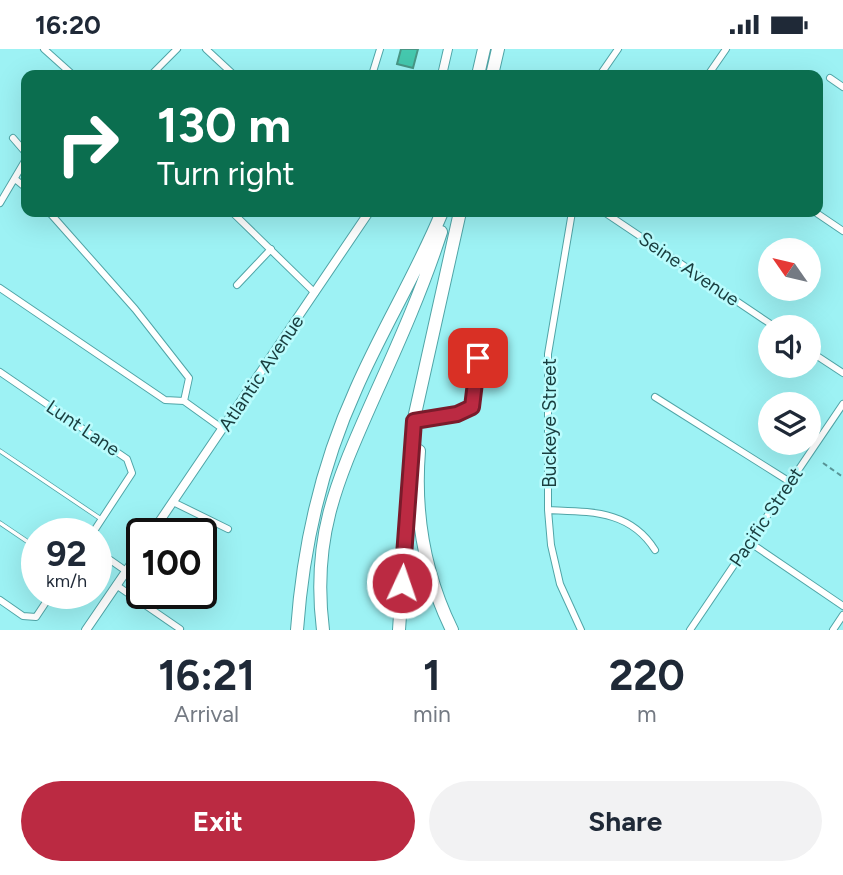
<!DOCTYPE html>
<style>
body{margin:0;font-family:Figtree,sans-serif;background:#f2f2f3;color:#1f2937;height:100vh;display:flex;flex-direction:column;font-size:26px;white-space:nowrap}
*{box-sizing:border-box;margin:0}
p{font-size:23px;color:#747a83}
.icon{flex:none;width:38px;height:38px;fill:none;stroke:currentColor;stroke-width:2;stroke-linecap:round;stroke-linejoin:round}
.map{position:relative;height:581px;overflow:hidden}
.side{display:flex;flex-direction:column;background:#fff;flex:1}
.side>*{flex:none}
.guide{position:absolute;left:21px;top:21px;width:802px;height:147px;border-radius:14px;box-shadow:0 7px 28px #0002;background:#0b6e4f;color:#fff;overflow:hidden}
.needle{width:46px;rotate:304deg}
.tools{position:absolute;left:758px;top:189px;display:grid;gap:14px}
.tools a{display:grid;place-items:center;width:63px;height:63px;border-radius:50%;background:#fff;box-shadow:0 7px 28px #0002;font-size:35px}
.speed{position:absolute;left:21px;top:469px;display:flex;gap:14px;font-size:35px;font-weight:700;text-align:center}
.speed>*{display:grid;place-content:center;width:91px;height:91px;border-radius:50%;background:#fff;box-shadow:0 7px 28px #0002;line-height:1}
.speed small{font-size:18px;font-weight:400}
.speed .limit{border:4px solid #111;border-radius:10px;background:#fff;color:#111}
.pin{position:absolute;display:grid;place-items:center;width:60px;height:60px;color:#fff;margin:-30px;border-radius:14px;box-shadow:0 4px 10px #0006}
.me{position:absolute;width:77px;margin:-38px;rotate:3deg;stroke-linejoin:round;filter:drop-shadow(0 0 5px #0008)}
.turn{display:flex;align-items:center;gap:24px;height:147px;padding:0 21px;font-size:32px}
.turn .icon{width:91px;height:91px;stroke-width:2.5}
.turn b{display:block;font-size:49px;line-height:60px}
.eta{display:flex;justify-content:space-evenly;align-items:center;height:119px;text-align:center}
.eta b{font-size:42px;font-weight:700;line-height:49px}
.action{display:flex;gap:14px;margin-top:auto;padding:14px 21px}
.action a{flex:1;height:80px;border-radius:42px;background:#bb2a42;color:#fff;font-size:28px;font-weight:700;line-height:80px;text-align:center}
.action a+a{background:#f2f2f3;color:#1f2937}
.status{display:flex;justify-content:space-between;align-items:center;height:49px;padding:0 35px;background:#fff;direction:ltr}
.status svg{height:19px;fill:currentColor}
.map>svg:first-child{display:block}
.building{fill:#45c8ae;stroke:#489786;stroke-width:2}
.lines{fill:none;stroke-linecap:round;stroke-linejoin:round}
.service-casing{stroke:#50a5a7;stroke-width:5}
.minor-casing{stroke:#50a5a7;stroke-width:8}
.tertiary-casing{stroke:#50a5a7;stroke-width:10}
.motorway-casing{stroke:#50a5a7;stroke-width:14}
.path{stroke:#599597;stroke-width:2;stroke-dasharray:5 3.5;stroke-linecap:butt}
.service{stroke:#fff;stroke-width:3.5}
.minor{stroke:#fff;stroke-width:6}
.tertiary{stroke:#fff;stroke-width:8}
.motorway{stroke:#fff;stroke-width:12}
.route-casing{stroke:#7a1b2b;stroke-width:18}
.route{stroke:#bb2a42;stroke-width:12}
.labels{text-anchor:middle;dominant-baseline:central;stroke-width:5;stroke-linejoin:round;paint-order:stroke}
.street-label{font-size:19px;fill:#193d3e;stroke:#bafcfd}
</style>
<div class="status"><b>16:20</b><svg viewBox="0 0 49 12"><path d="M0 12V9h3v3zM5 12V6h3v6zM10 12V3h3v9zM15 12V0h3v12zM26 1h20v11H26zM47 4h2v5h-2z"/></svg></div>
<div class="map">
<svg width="843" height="581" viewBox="0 0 843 581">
<rect width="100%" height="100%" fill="#9df2f4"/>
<path class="building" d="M401 0H418L413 19 397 15Z"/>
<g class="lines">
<defs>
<path id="service" d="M416 372 457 365 472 358 478 309
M0 402 101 470
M0 474 37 499"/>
<path id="minor" d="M44 0 73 26
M206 0 234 26
M151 26 177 0
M372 26 380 0
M600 26 618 0
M708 26 726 0
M830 29 843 38
M13 89 26 104
M15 130 26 139
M0 154 26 110
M232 163 315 244
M572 163 548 305V461L551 496 560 535 581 581
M604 163 775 278
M815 163 843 182
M237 236 271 200
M0 239 165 351 184 352 189 329 135 260 49 163
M808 301 843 324
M0 323 127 410 132 424 92 485
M655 348 790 433
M184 352 223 380
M173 453 228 480
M548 461C591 463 630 461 655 501
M749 493 843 557
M96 501 126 522
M116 536 180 580
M0 551 23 567 36 568 52 544
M690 581 843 355
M833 581 843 566"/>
<path id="tertiary" d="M442 26 448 0
M151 485 369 163
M86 581 142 499"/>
<path id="motorway" d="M478 26 484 0
M492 26 498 0
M419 402C414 465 424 524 452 581
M297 581C303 497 321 417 356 340 382 280 417 224 442 163
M323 581C311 486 338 430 375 346 399 293 423 239 441 183
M399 581 413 374 460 163"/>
</defs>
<use href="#service" class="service-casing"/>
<use href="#minor" class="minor-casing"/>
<use href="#tertiary" class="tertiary-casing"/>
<use href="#motorway" class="motorway-casing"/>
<path class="path" d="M823 414 843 428"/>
<use href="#service" class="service"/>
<use href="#minor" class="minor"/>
<use href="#tertiary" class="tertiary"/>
<use href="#motorway" class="motorway"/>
</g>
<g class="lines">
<defs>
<path id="route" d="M402 534 414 372 457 365 472 358 478 309"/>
</defs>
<use href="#route" class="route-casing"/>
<use href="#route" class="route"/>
</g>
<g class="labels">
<g class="street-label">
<text transform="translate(689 220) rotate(34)">Seine Avenue</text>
<text transform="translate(261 324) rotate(-56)">Atlantic Avenue</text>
<text transform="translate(549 374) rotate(-90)">Buckeye Street</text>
<text transform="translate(83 379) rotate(34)">Lunt Lane</text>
<text transform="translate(766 468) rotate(-56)">Pacific Street</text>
</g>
</g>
</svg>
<div class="tools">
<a><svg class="needle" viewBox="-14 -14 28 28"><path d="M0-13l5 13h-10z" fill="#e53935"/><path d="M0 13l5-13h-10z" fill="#747a83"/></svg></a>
<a><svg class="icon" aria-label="sound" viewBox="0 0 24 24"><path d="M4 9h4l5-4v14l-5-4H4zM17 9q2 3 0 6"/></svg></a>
<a><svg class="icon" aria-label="layers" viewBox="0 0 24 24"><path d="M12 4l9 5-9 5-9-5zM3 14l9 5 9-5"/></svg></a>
</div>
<div class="speed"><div>92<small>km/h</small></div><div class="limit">100</div></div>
<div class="pin" style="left:478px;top:309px;background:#d93025"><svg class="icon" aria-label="arrive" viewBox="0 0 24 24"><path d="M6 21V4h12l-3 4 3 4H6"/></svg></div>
<svg class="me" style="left:402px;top:534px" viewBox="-20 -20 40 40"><circle r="17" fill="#bb2a42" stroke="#fff" stroke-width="3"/><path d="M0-11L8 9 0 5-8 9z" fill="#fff"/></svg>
<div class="guide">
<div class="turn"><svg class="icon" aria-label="right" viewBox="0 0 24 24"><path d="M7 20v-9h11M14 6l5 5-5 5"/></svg><div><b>130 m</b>Turn right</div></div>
</div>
</div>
<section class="side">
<div class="eta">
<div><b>16:21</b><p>Arrival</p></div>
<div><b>1</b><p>min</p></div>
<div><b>220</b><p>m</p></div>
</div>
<div class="action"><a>Exit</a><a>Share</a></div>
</section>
